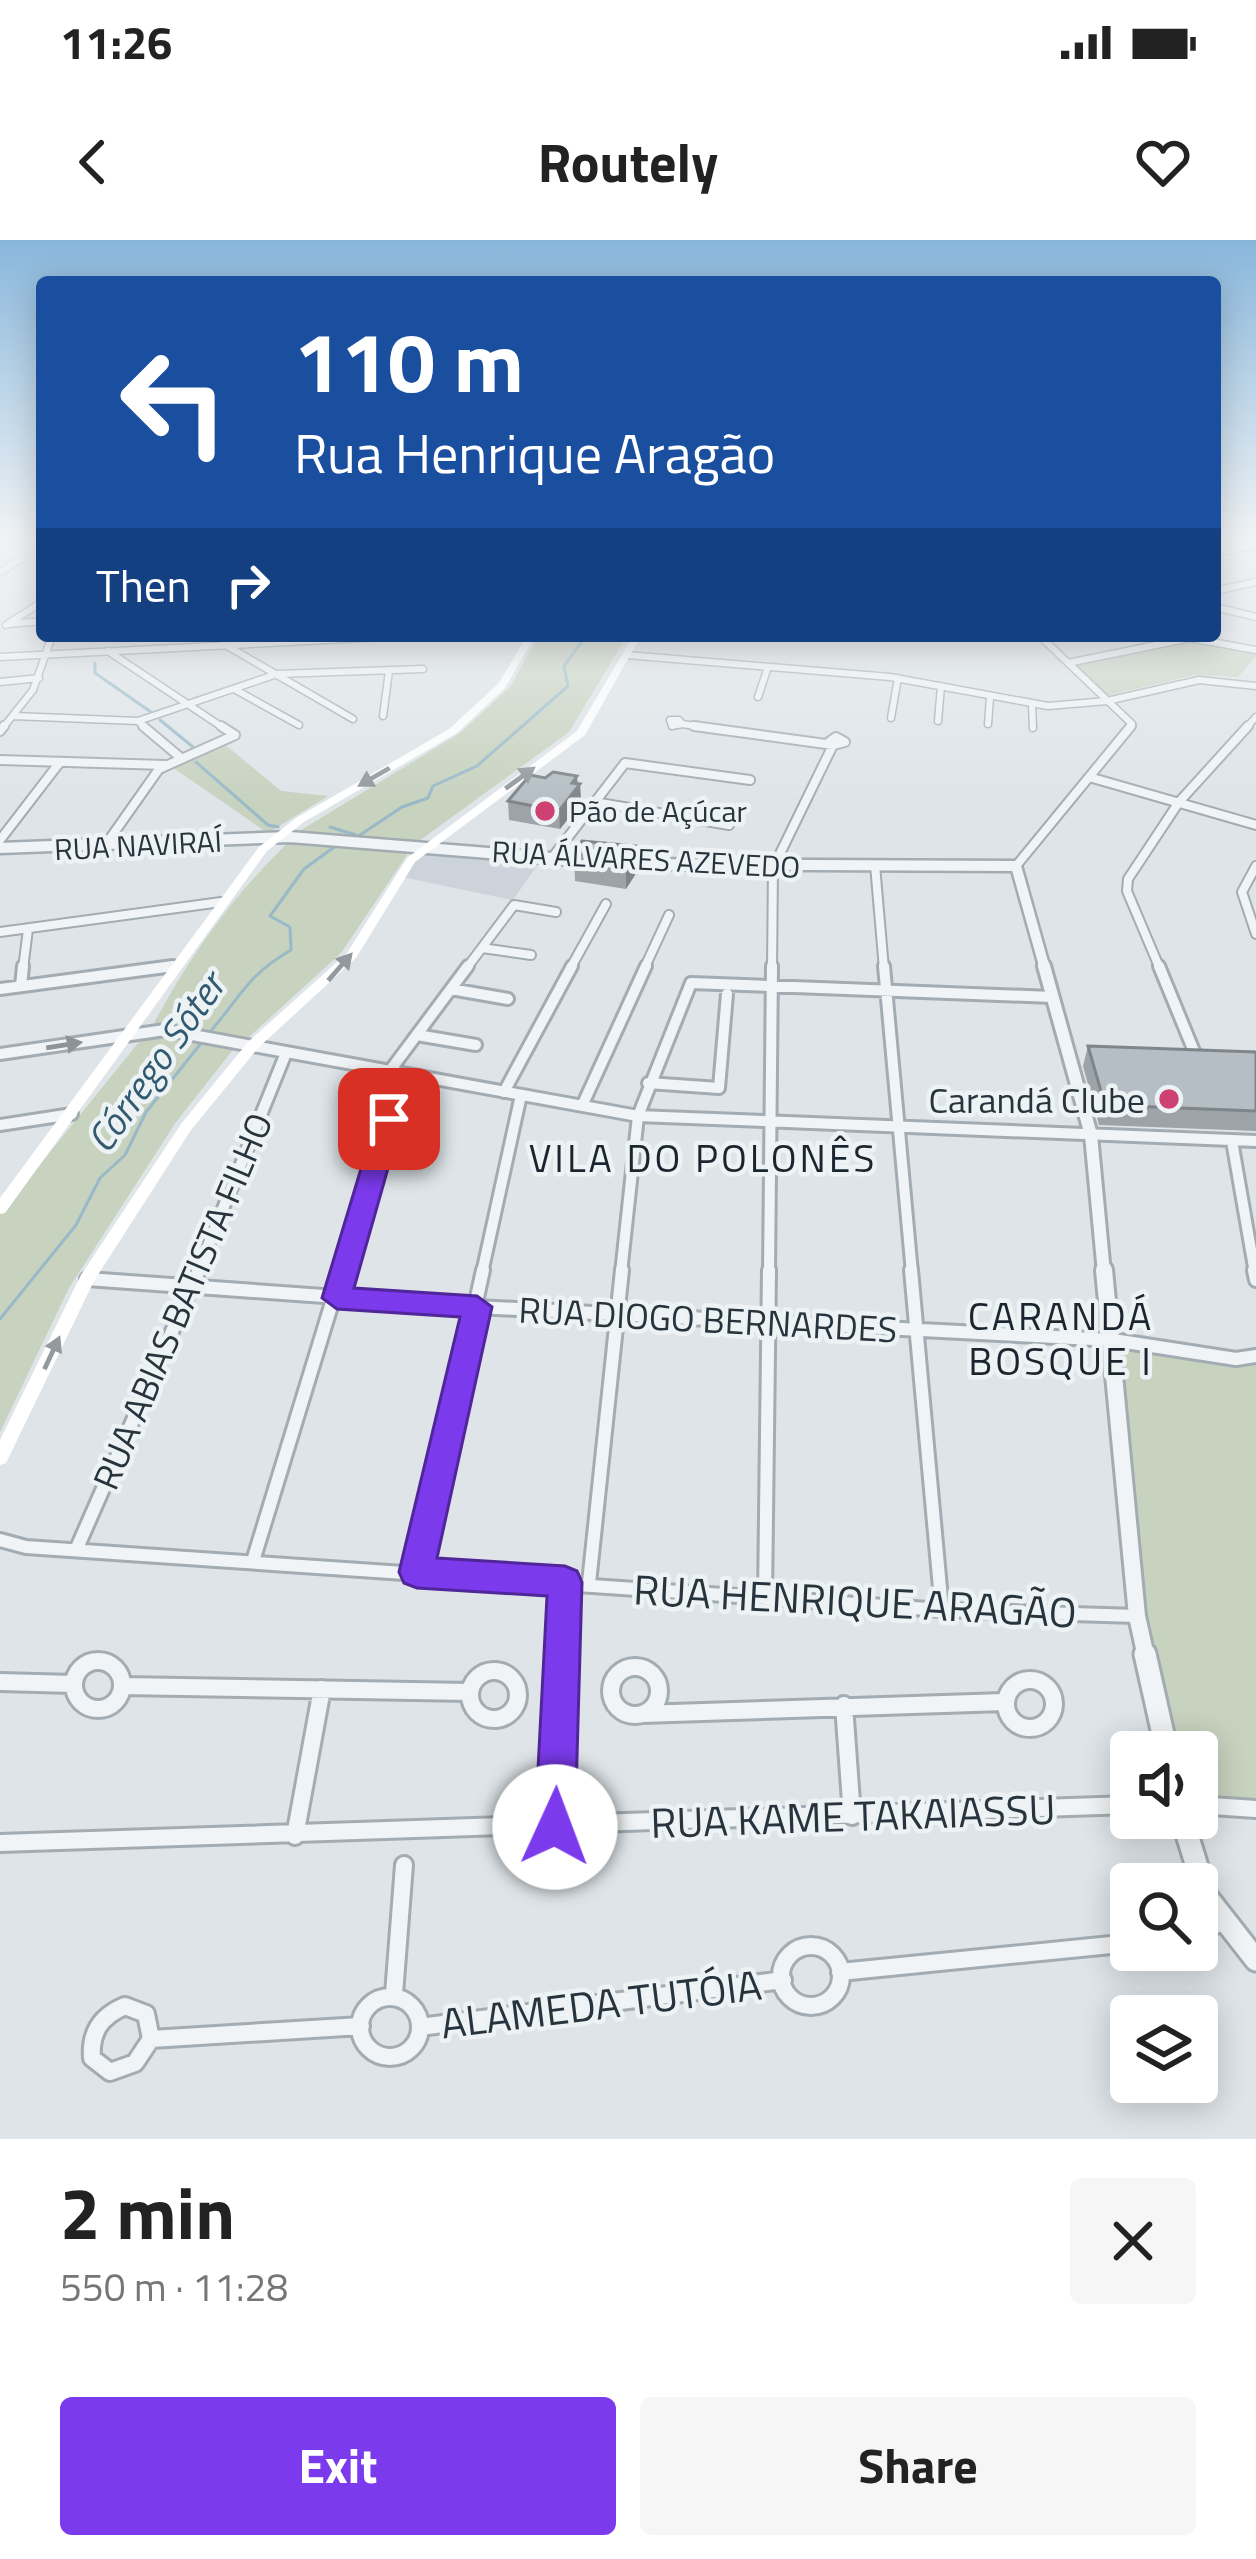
<!DOCTYPE html>
<meta charset="utf-8">
<style>
body{margin:0;font-family:"Titillium Web",sans-serif;background:#f6f6f6;color:#222;height:100vh;display:flex;flex-direction:column;font-size:45px;white-space:nowrap}
*{box-sizing:border-box;margin:0}
p{font-size:39px;color:#767676}
.icon{flex:none;width:66px;height:66px;fill:none;stroke:currentColor;stroke-width:2;stroke-linecap:round;stroke-linejoin:round}
.map{position:relative;height:1899px;overflow:hidden}
.sheet{display:flex;flex-direction:column;background:#fff;flex:1}
.sheet>*{flex:none}
.hud{position:absolute;left:36px;top:36px;width:1185px;height:366px;border-radius:12px;box-shadow:0 6px 30px #0003;background:#1a4fa0;color:#fff;overflow:hidden}
.tools{position:absolute;left:1110px;top:1491px;display:grid;gap:24px}
.tools a{display:grid;place-items:center;width:108px;height:108px;border-radius:12px;background:#fff;box-shadow:0 6px 30px #0003;font-size:60px}
.pin{position:absolute;display:grid;place-items:center;width:102px;height:102px;color:#fff;margin:-51px;border-radius:24px;box-shadow:0 6px 18px #0006}
.me{position:absolute;width:132px;margin:-66px;rotate:2deg;stroke-linejoin:round;filter:drop-shadow(0 0 9px #0008)}
.turn{display:flex;align-items:center;gap:42px;height:252px;padding:0 60px;font-size:54px}
.turn .icon{width:156px;height:156px;stroke-width:2.5}
.turn b{display:block;font-size:84px;line-height:102px}
.then{display:flex;align-items:center;height:114px;padding:0 60px;background:#0003;gap:24px;font-size:45px}
.round{display:grid;place-items:center;flex:none;width:126px;height:126px;border-radius:12px;background:#f6f6f6}
.head{display:flex;align-items:center;justify-content:space-between;height:204px;padding:0 60px}
h1{font-size:72px;font-weight:700;line-height:90px}
.button{display:flex;gap:24px;margin-top:auto;padding:24px 60px}
.button a{flex:1;height:138px;border-radius:12px;background:#7c3aed;color:#fff;font-size:48px;font-weight:700;line-height:138px;text-align:center}
.button a+a{background:#f6f6f6;color:#222}
.status{display:flex;justify-content:space-between;align-items:center;height:84px;padding:0 60px;background:#fff;direction:ltr}
.status svg{height:33px;fill:currentColor}
header{display:flex;justify-content:space-between;align-items:center;height:156px;padding:0 60px;background:#fff;font-size:54px;font-weight:700}
.map>svg:first-child{display:block}
.built{fill:#ccd3da}
.green{fill:#c7d2bf}
.lines{fill:none;stroke-linecap:round;stroke-linejoin:round}
.stream{stroke:#99b9c8;stroke-width:3}
.minor-far4-casing{stroke:#a3acb2;stroke-width:9}
.minor-far3-casing{stroke:#a3acb2;stroke-width:12}
.minor-far2-casing{stroke:#a3acb2;stroke-width:16}
.minor-far1-casing{stroke:#a3acb2;stroke-width:18}
.minor-casing{stroke:#a3acb2;stroke-width:22}
.tertiary-far3-casing{stroke:#a3acb2;stroke-width:15}
.tertiary-far2-casing{stroke:#a3acb2;stroke-width:18}
.tertiary-far1-casing{stroke:#a3acb2;stroke-width:22}
.tertiary-casing{stroke:#a3acb2;stroke-width:27}
.minor-far4{stroke:#f1f4f6;stroke-width:6}
.minor-far3{stroke:#f1f4f6;stroke-width:8}
.minor-far2{stroke:#f1f4f6;stroke-width:10}
.minor-far1{stroke:#f1f4f6;stroke-width:12}
.minor{stroke:#f1f4f6;stroke-width:16}
.tertiary-far3{stroke:#f1f4f6;stroke-width:10}
.tertiary-far2{stroke:#f1f4f6;stroke-width:12}
.tertiary-far1{stroke:#f1f4f6;stroke-width:16}
.tertiary{stroke:#f1f4f6;stroke-width:21}
.secondary{fill:#fff;fill-rule:evenodd}
.wall{fill:#9ca3a9}
.shaded-wall{fill:#7f8589}
.building{fill:#b5bec4;stroke:#7f8589;stroke-width:3}
.oneway{fill:#939a9e}
.oneway2{fill:#8c949a}
.route{fill:#7c3aed;stroke:#51269a;stroke-width:3}
.poi-dot{fill:#cd4273;stroke:#edf2f5;stroke-width:4.5}
.labels{text-anchor:middle;dominant-baseline:central;stroke-width:9;stroke-linejoin:round;paint-order:stroke}
.far-poi-label{font-size:30px;fill:#27343e;stroke:#edf2f5;text-anchor:start}
.far-street-label{font-size:30px;fill:#27343e;stroke:#edf2f5}
.poi-label{font-size:36px;fill:#27343e;stroke:#edf2f5;text-anchor:end}
.street-label{font-size:36px;fill:#27343e;stroke:#edf2f5}
.water-label{font-size:39px;font-style:italic;fill:#325b72;stroke:#edf2f5}
.neighbourhood-label{font-size:39px;letter-spacing:3px;fill:#1a252f;stroke:#edf2f5}
.near-street-label{font-size:42px;fill:#27343e;stroke:#edf2f5}
</style>
<div class="status"><b>11:26</b><svg viewBox="0 0 49 12"><path d="M0 12V9h3v3zM5 12V6h3v6zM10 12V3h3v9zM15 12V0h3v12zM26 1h20v11H26zM47 4h2v5h-2z"/></svg></div>
<header><svg class="icon" aria-label="back" viewBox="0 0 24 24"><path d="M15 5l-7 7 7 7"/></svg>Routely<svg class="icon" aria-label="heart" viewBox="0 0 24 24"><path d="M12 20l-8-8c-3-5 5-10 8-4 3-6 11-1 8 4z"/></svg></header>
<div class="map">
<svg width="1256" height="1899" viewBox="0 0 1256 1899">
<rect width="100%" height="100%" fill="#dee4e8"/>
<path class="built" d="M426 607 543 617 513 660 397 636Z"/>
<path class="green" d="M539 396H627L569 492 419 601 298 592 460 493 510 447Z
M1190 399 1256 411V416L1238 437 1195 435 1105 456 1072 423Z
M222 502 281 551 328 556 268 593 169 525Z
M291 600 409 612 341 713 249 797 154 783C191 714 234 654 291 600Z
M161 796 236 806 176 882 69 1048 0 1192V974L139 802Z
M1115 1105 1256 1125V1569L1197 1565V1512H1178L1145 1384Z"/>
<g class="lines">
<path class="stream" d="M95 423V433L151 472
M160 480 193 507
M196 522 268 585 278 587
M330 587 356 595
M357 597 402 567 428 558 433 546 477 526 568 446 564 426 586 396
M208 794C242 756 245 737 291 710L290 687 270 676 304 629 337 605
M0 1079 76 985 100 938 125 915 146 872 202 802"/>
<defs>
<path id="minor-far4" d="M1215 313 1256 305
M0 332 23 318
M1215 351 1256 342
M1215 367 1256 377
M9 384 42 381
M6 385 42 362
M1040 396 1132 484 1128 489
M224 404 353 479
M108 411 225 489
M627 415 890 437 1048 466 1107 461 1199 440 1256 446
M0 417 403 396
M1068 423 1190 398 1256 410
M0 442 39 438
M234 449 299 485
M758 457 768 427
M1032 465 1033 488
M13 476 138 481 277 434 423 429
M383 476 389 431
M891 478 898 438
M670 480H679L682 484 672 486Z
M138 481 147 489
M938 481 941 446
M682 484 715 489
M988 484 990 457
M2 489 33 450 52 396
M1245 489 1256 477"/>
<path id="minor-far3" d="M143 486 181 518
M221 486 235 495
M694 486 833 505 845 502 836 497 829 502
M0 491 4 486
M0 520 165 525
M1089 537 1256 585
M594 562 729 585
M0 600 60 522
M104 607 159 529 235 495
M552 618 625 523 750 540
M875 625 884 729
M1016 626 1131 486
M1256 626 1242 652 1256 694
M0 692 221 662
M482 708 531 715
M23 729 28 689
M150 729 176 726
M466 729 514 665 556 672
M570 729 606 664
M644 729 669 675
M772 729 773 628 833 505
M1160 729 1127 651 1128 639 1179 562 1248 486"/>
<path id="minor-far2" d="M884 726 912 1033
M1159 726 1198 821
M21 746 23 726
M0 749 173 726
M451 749 508 759
M417 795 476 805
M0 814 165 790 638 876 1256 901
M389 832 468 726
M648 843 719 848 727 754
M504 852 572 726
M582 866 646 726
M0 885 72 874
M1232 901 1255 1033
M197 1033 286 813
M341 1033 402 834
M482 1033 521 855
M621 1033 638 876 691 743 1052 757
M769 1033 772 726"/>
<path id="minor-far1" d="M911 1030 942 1370
M1254 1030 1256 1040
M87 1039 477 1067 1113 1100 1236 1119 1256 1116
M0 1300 26 1307 942 1370 1137 1376
M77 1308 199 1030
M253 1321 342 1030
M417 1332 483 1030
M589 1343 622 1030
M765 1358 769 1030
M562 1417 565 1342"/>
<path id="minor" d="M74 1445a24 24 0 1 1 48 0a24 24 0 1 1-48 0Z
M611 1451a24 24 0 1 1 48 0a24 24 0 1 1-48 0Z
M470 1455a24 24 0 1 1 48 0a24 24 0 1 1-48 0Z
M1006 1464a24 24 0 1 1 48 0a24 24 0 1 1-48 0Z
M0 1442 74 1444
M123 1446 470 1452
M844 1465 852 1576
M642 1474 1004 1462
M1197 1565 1256 1569
M555 1587 562 1414
M295 1596 322 1449
M0 1603 1131 1565
M1197 1693 1218 1684
M781 1736a30 30 0 1 1 60 0a30 30 0 1 1-60 0Z
M840 1732 1131 1703
M394 1754 404 1625
M360 1787a30 30 0 1 1 60 0a30 30 0 1 1-60 0Z
M125 1766 146 1774 151 1799 135 1823 110 1832 92 1818C90 1792 101 1776 125 1766Z
M420 1787 783 1740
M151 1799 361 1786"/>
<path id="tertiary-far3" d="M0 608 290 597 587 621
M621 624 1016 626 1045 729"/>
<path id="tertiary-far2" d="M1044 726 1091 895 1104 1033"/>
<path id="tertiary-far1" d="M1104 1030 1137 1376 1146 1417"/>
<path id="tertiary" d="M1145 1414 1167 1512
M1182 1578 1206 1656 1256 1720"/>
</defs>
<use href="#minor-far4" class="minor-far4-casing"/>
<use href="#minor-far3" class="minor-far3-casing"/>
<use href="#minor-far2" class="minor-far2-casing"/>
<use href="#minor-far1" class="minor-far1-casing"/>
<use href="#minor" class="minor-casing"/>
<use href="#tertiary-far3" class="tertiary-far3-casing"/>
<use href="#tertiary-far2" class="tertiary-far2-casing"/>
<use href="#tertiary-far1" class="tertiary-far1-casing"/>
<use href="#tertiary" class="tertiary-casing"/>
<use href="#minor-far4" class="minor-far4"/>
<use href="#minor-far3" class="minor-far3"/>
<use href="#minor-far2" class="minor-far2"/>
<use href="#minor-far1" class="minor-far1"/>
<use href="#minor" class="minor"/>
<use href="#tertiary-far3" class="tertiary-far3"/>
<use href="#tertiary-far2" class="tertiary-far2"/>
<use href="#tertiary-far1" class="tertiary-far1"/>
<use href="#tertiary" class="tertiary"/>
<path class="secondary" d="M42 299V303L0 307V303Z
M527 396H535L505 448 457 493 304 582 267 611 5 973 0 974V958L259 607 296 578 449 489 498 444Z
M633 396H641L585 495 415 622 356 718 258 808 191 890 94 1041 6 1223 0 1225V1200L81 1035 181 884 248 802 347 713 407 618 577 491Z"/>
</g>
<path class="wall" d="M545 538 580 544 581 563 560 589 509 580 508 561Z
M635 606V635L626 649 575 641 574 613Z
M1088 806 1256 812V891L1099 885 1083 826Z"/>
<path class="shaded-wall" d="M577 536 578 547 580 544 581 563 560 589 559 571 572 543Z
M635 606V635L626 649V621Z"/>
<path class="building" d="M553 532 577 536 572 543 580 544 559 571 508 561 530 535 545 538Z
M582 601 635 606 626 621 574 613Z
M1088 806 1256 812V871L1105 865Z"/>
<defs><path id="oneway-solid" d="M-6-.8H1V-3.2L6.5 0L1 3.2V.8H-6Z" transform="scale(3)"/></defs>
<g class="oneway">
<use href="#oneway-solid" transform="translate(374 537) rotate(150)"/>
<use href="#oneway-solid" transform="translate(520 538) rotate(-36)"/>
<use href="#oneway-solid" transform="translate(340 727) rotate(-49)"/>
<use href="#oneway-solid" transform="translate(52 1113) rotate(-65)"/>
</g>
<use class="oneway2" href="#oneway-solid" transform="translate(64 805) rotate(-9)"/>
<linearGradient id="sky" x2="0" y2="1"><stop stop-color="#88b6db"/><stop offset="0.53" stop-color="#f0f3f5"/><stop offset="1" stop-color="#f0f3f5" stop-opacity="0"/></linearGradient>
<rect width="1256" height="562" fill="url(#sky)"/>
<path class="route" d="M389 870 402 879 354 1048 477 1056 492 1067 437 1318 565 1326 577 1331 582 1342 575 1587 569 1601 555 1607 541 1601 535 1587 547 1356 417 1348 404 1343 399 1332 460 1077 337 1069 322 1058 376 879Z"/>
<g class="poi-dot">
<circle cx="545" cy="571" r="12"/>
<circle cx="1169" cy="859" r="12"/>
</g>
<g class="labels">
<g class="far-poi-label">
<text x="569" y="571">Pão de Açúcar</text>
</g>
<g class="far-street-label">
<text transform="translate(138 605) rotate(-3)">RUA NAVIRAÍ</text>
<text transform="translate(646 619) rotate(3)">RUA ÁLVARES AZEVEDO</text>
</g>
<g class="poi-label">
<text x="1145" y="859">Carandá Clube</text>
</g>
<g class="street-label">
<text transform="translate(182 1061) rotate(-67)">RUA ABIAS BATISTA FILHO</text>
<text transform="translate(708 1079) rotate(3)">RUA DIOGO BERNARDES</text>
</g>
<g class="water-label">
<text transform="translate(155 822) rotate(-55)">Córrego Sóter</text>
</g>
<g class="neighbourhood-label">
<text x="703" y="917">VILA DO POLONÊS</text>
<text x="1061" y="1075">CARANDÁ<tspan x="1061" dy="45">BOSQUE I</tspan></text>
</g>
<g class="near-street-label">
<text transform="translate(855 1360) rotate(3)">RUA HENRIQUE ARAGÃO</text>
<text transform="translate(853 1575) rotate(-2)">RUA KAME TAKAIASSU</text>
<text transform="translate(601 1763) rotate(-7)">ALAMEDA TUTÓIA</text>
</g>
</g>
</svg>
<div class="tools">
<a><svg class="icon" aria-label="sound" viewBox="0 0 24 24"><path d="M4 9h4l5-4v14l-5-4H4zM17 9q2 3 0 6"/></svg></a>
<a><svg class="icon" aria-label="search" viewBox="0 0 24 24"><circle cx="10" cy="10" r="6"/><path d="M15 15l6 6"/></svg></a>
<a><svg class="icon" aria-label="layers" viewBox="0 0 24 24"><path d="M12 4l9 5-9 5-9-5zM3 14l9 5 9-5"/></svg></a>
</div>
<div class="pin" style="left:389px;top:879px;background:#d93025"><svg class="icon" aria-label="arrive" viewBox="0 0 24 24"><path d="M6 21V4h12l-3 4 3 4H6"/></svg></div>
<svg class="me" style="left:555px;top:1587px" viewBox="-20 -20 40 40"><circle r="19" fill="#fff"/><path d="M0-13L10 11 0 6-10 11z" fill="#7c3aed"/></svg>
<div class="hud">
<div class="turn"><svg class="icon" aria-label="left" viewBox="0 0 24 24"><path d="M17 20v-9H6M10 6l-5 5 5 5"/></svg><div><b>110 m</b>Rua Henrique Aragão</div></div>
<div class="then">Then<svg class="icon" aria-label="right" viewBox="0 0 24 24"><path d="M7 20v-9h11M14 6l5 5-5 5"/></svg></div>
</div>
</div>
<section class="sheet">
<div class="head"><div><h1>2 min</h1><p>550 m · 11:28</p></div><a class="round"><svg class="icon" aria-label="close" viewBox="0 0 24 24"><path d="M6 6l12 12M18 6L6 18"/></svg></a></div>
<div class="button"><a>Exit</a><a>Share</a></div>
</section>
